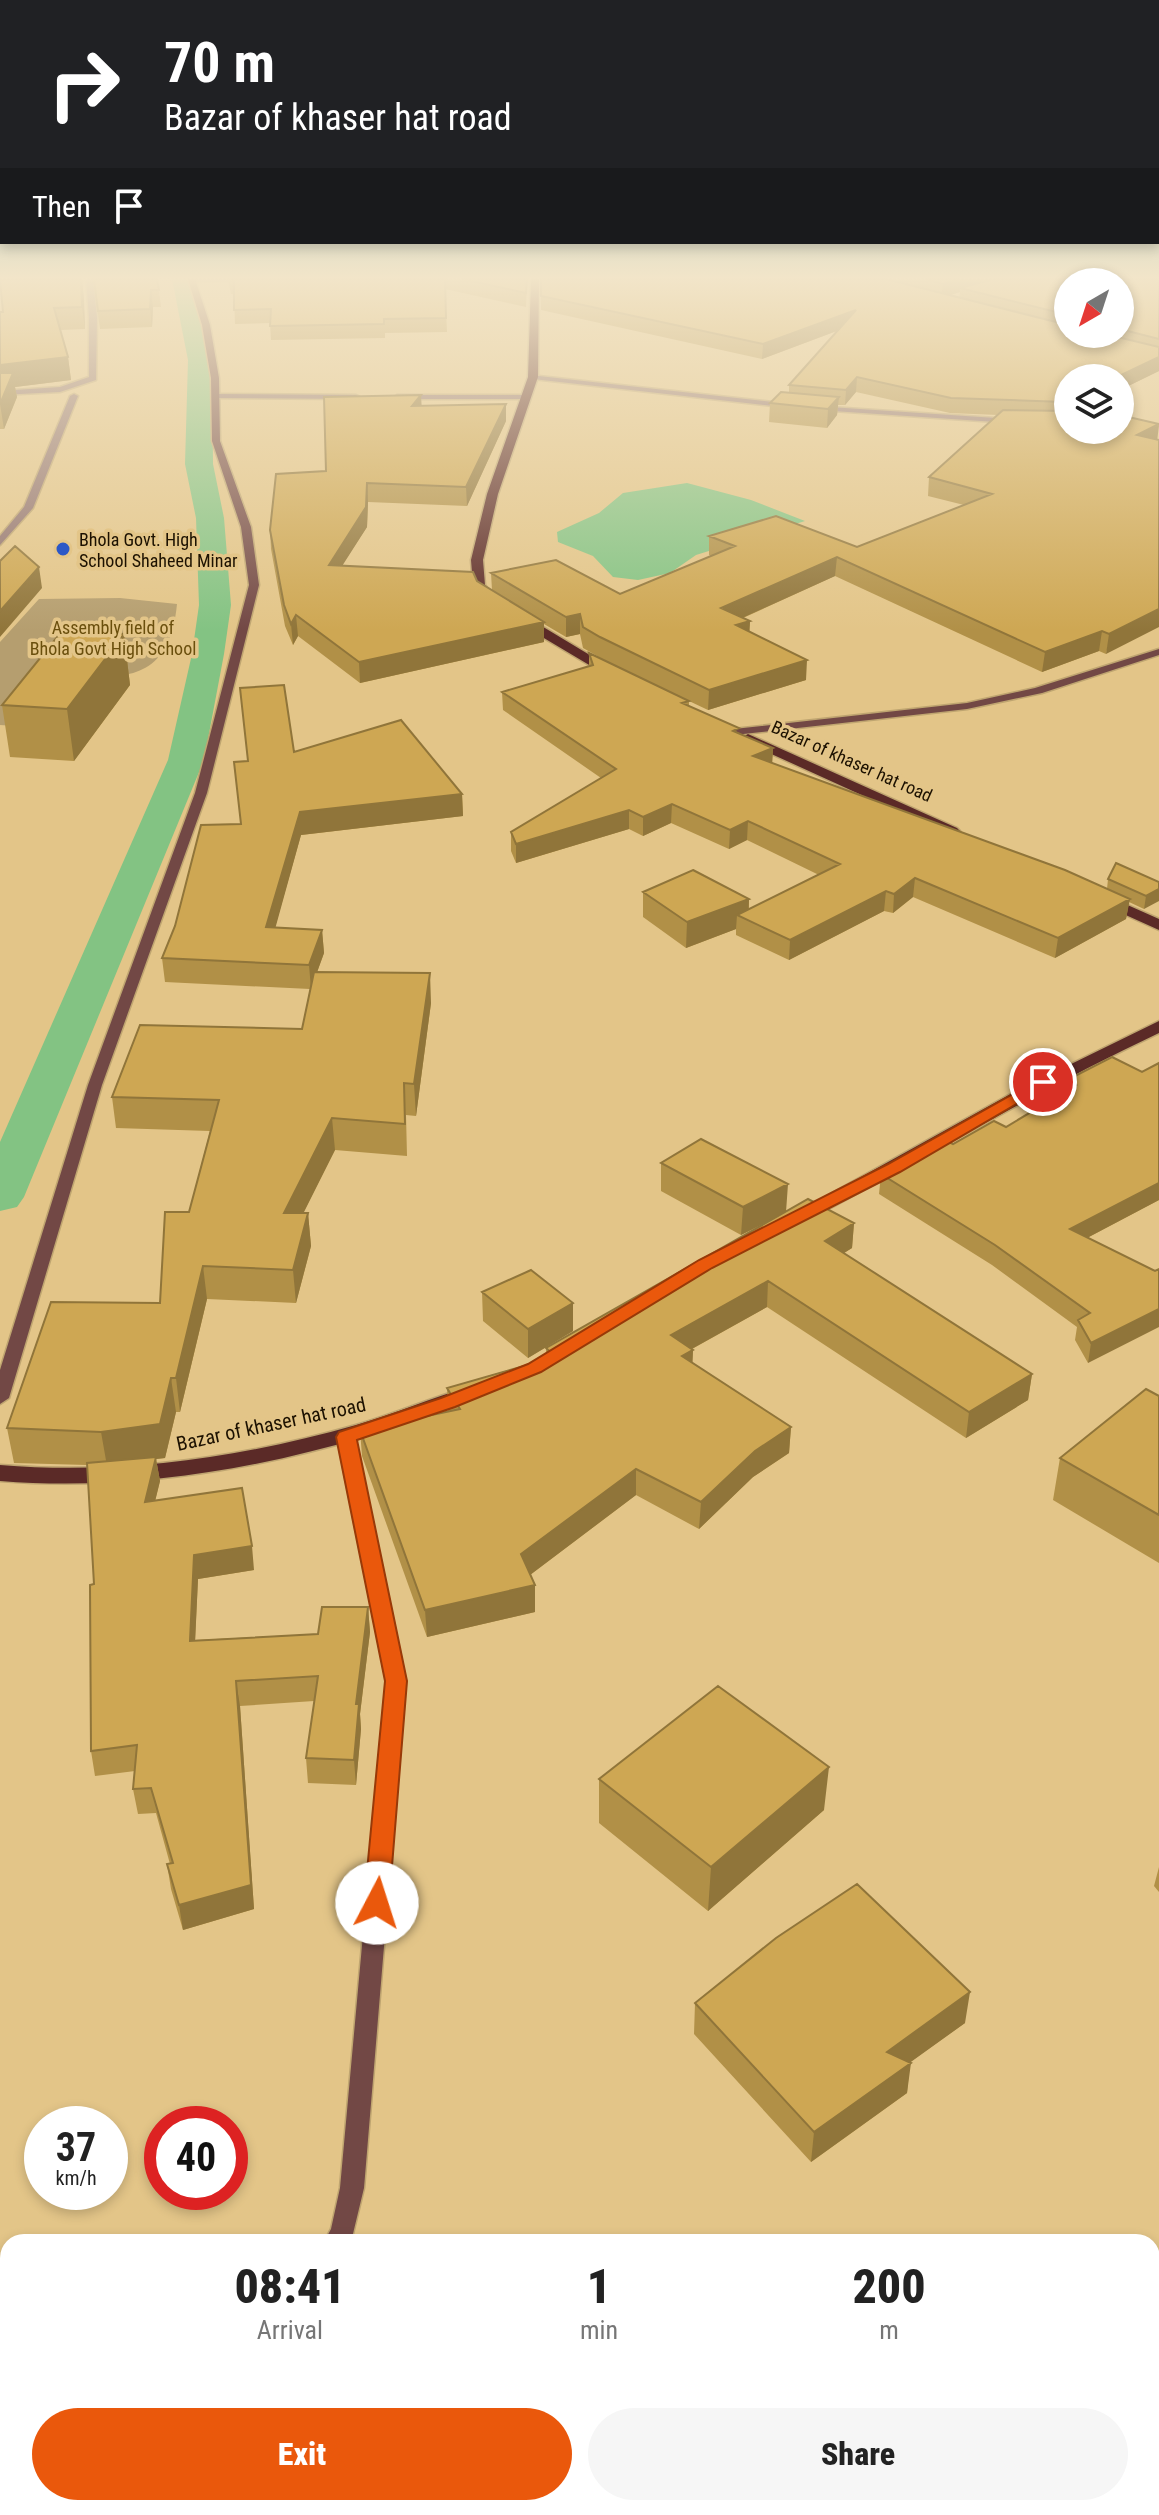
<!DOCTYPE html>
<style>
body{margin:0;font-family:"Roboto Condensed",sans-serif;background:#f6f6f6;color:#222;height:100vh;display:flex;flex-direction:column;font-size:30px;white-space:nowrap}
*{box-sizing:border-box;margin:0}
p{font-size:26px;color:#767676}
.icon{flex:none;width:44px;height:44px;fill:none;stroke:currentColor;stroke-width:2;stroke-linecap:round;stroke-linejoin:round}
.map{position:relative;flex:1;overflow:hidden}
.panel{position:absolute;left:0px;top:2234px;width:1160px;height:282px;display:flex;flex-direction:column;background:#fff;border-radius:24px 24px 0 0;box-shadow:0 4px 12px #0003}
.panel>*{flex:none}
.banner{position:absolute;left:0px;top:0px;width:1160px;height:244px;box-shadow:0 4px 12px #0003;background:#202124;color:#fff;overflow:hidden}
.needle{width:52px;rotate:219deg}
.controls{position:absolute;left:1054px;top:268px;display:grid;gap:16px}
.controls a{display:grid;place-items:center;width:80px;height:80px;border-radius:50%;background:#fff;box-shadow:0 4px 12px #0003;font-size:40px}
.speed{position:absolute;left:24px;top:2106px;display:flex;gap:16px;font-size:40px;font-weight:700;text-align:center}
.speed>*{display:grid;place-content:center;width:104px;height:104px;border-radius:50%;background:#fff;box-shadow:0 4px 12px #0003;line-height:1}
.speed small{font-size:20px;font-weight:400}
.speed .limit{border:12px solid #d22;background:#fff;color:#111}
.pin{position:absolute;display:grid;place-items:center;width:68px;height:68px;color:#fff;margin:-34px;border:4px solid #fff;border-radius:50%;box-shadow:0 2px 8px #0007}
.me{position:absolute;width:88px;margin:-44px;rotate:5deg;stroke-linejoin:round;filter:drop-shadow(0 0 6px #0008)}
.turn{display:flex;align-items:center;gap:28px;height:168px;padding:0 32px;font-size:36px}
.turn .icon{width:104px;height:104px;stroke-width:2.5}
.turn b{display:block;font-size:56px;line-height:68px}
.then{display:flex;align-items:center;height:76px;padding:0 32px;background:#0003;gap:16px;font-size:30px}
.eta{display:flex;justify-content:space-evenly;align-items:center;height:136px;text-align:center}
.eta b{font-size:48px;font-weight:800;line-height:56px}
.cta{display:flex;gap:16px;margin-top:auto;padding:16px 32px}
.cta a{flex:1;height:92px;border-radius:48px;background:#ea580c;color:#fff;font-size:32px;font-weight:800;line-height:92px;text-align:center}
.cta a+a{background:#f6f6f6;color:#222}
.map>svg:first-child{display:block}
.green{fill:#b59e6f}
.water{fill:#83c383}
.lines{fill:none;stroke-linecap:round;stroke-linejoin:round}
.canal{fill:#83c383;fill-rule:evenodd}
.street-casing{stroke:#bfa570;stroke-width:3}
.secondary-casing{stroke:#bfa570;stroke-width:3}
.primary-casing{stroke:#bfa570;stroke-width:3}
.street{fill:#90726f;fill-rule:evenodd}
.secondary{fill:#724845;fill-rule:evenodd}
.primary{fill:#5b2a27;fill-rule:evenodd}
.wall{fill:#b19047;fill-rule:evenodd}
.shaded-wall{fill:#90753a}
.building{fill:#cea753;stroke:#90753a;stroke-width:2}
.route{fill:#ea580c;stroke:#983908;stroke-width:2}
.poi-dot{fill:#2c58c6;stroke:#e3c588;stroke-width:3}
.labels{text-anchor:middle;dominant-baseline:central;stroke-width:7;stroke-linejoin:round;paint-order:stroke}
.far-poi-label{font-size:18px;fill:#1c1100;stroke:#e3c588;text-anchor:start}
.far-park-label{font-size:18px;fill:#6a4f0d;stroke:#e3c588}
.far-street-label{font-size:18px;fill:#1c1100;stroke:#e3c588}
.street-label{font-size:20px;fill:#1c1100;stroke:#e3c588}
</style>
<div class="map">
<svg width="1159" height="2515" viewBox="0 0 1159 2515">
<rect width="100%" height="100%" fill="#e3c588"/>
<path class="green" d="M120 598 177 604C169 688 118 677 51 677L15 726 0 725V642L39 599Z"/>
<path class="water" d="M687 483 751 500 805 521 696 555 670 573 638 580 613 577 593 556 558 542 557 532 599 513 623 493Z"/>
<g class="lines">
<path class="canal" d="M172 279H194L212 360 213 464 224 518 231 605 224 654 204 760 24 1197 17 1207 0 1211V1142L168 760 192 654 199 605 196 518 185 464 188 360Z"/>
<defs>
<path id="street" d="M86 279H93L97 317 96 380 60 392 0 395V391L60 387 89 377V317Z
M188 279H251L252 280 191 282Z
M530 375 791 404 795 406 791 408 533 379Z
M74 394 78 396 33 508 0 545V536L24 507 70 396Z
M212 394 356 395 360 397 356 399 215 398Z
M397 395H526L530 397 526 399H400Z
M815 406 1011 419 1015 421 1011 423 818 410Z"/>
<path id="secondary" d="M188 279H195L210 325 219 378 220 441 251 527 259 585 207 793 102 1085 9 1398 0 1404V1370L88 1085 195 793 249 585 241 527 212 441 211 378 202 325Z
M1159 649V655L1042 693 967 709 734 735 728 732 734 729 967 703 1035 688Z
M346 1431 352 1433 355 1437 406 1681 364 2188 351 2242H324L331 2229 340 2188 386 1681 337 1437 340 1433Z
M22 2508H55L52 2515H19Z"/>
<path id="primary" d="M531 279H539L538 377 498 494 483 560 485 585 497 601 491 605 487 604 473 585 471 560 487 494 528 377Z
M517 616H525L618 672 606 675 517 622Z
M748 734 957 828 960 831 952 836 947 834 743 741 741 738Z
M1105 895 1159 919V930L1099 903 1097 900Z
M1159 1021V1033C1038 1090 924 1159 806 1221L799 1223 789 1217 1016 1091Z
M472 1386 483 1393 480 1398C326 1456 165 1494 0 1481V1465C121 1475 240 1458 356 1425 395 1414 433 1397 472 1386Z"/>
</defs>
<use href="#street" class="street-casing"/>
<use href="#secondary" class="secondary-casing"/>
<use href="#primary" class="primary-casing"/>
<use href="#street" class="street"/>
<use href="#secondary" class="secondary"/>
<use href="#primary" class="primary"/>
</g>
<path class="wall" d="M0 279H84L83 289 85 329 60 330 68 357 71 380 15 387 17 397 4 429H0V312H3Z
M93 279 159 290 161 307H153L152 327 100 329Z
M228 279H529L527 282 526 307 445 289 447 332 385 333V338L271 340 270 323 235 324 234 294H231Z
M541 279H1159V371L1120 390 1068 378V430L1159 424 1106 654 1099 651 1042 672 835 576 743 618 750 621 749 632 806 680 708 710 689 701V706L739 733 773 748 772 763 1107 889 1108 879 1159 882 1144 909 1129 902 1126 919 1055 958 913 897 893 913 884 911 789 960 736 935V929L686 948 643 917V892L749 899V909L819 875 747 840 729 849 671 823 643 836 629 829 516 863 511 851V832L601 778 503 710 502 692 589 666V653L599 657 583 648 580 634 566 637 544 624V642L360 683 298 636 293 645 285 626 271 549 270 530 326 471 422 406 506 404V421L467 506 368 502 367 527 342 565 477 581 492 590 491 573 620 594 712 556 709 555V536L857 547 964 505 928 496 929 477 998 415 950 413 856 392 845 405H838L837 415 827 428 769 422 770 403 789 393V385L837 331 762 359 541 310ZM1068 282H1120V334H1068ZM960 292 959 298 950 295Z
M124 634 130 685 74 761 10 757 2 705Z
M294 752 462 794 463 816 301 835 275 927 322 930 324 953 317 972 431 1003 416 1116 406 1115 407 1156 335 1150 303 1213H308L311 1246 296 1303 207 1299 180 1412H176L165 1458 156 1459 160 1481 155 1501 254 1570 198 1579 195 1640 318 1634 368 1607 370 1632 360 1714 361 1729 356 1785 308 1783 306 1758 314 1701 240 1706 254 1909 183 1930 171 1889 167 1864H170L156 1813 138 1814 133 1789 135 1771 95 1776 91 1751 94 1584 87 1465 14 1463 7 1428 160 1303 189 1212 210 1131 116 1128 112 1097 302 1029 310 989 165 982 162 958 241 824 247 761Z
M1112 1057 1159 1200 1087 1238 1155 1271 1088 1363 1075 1340 1077 1327 992 1265 879 1194 881 1174 953 1144 1006 1127 1065 1092 1067 1080Z
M661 1163 786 1212 854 1223 852 1248 844 1253 1032 1374 1028 1400 966 1438 767 1307 692 1349 693 1350 692 1363 791 1427 789 1453 753 1477 699 1529 636 1495 530 1575 535 1585V1612L427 1637 362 1456 360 1430 448 1411 447 1388 546 1359V1348L774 1219 741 1235 661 1191Z
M482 1292 573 1303V1331L528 1358 483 1321Z
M1159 1396V1563L1053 1500 1060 1458Z
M599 1779 824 1810 708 1911 599 1823Z
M1159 1867V1892L1154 1886Z
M695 2003 965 2023 910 2062 907 2093 811 2162 694 2034Z
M97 2508H341L331 2515H100Z
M494 2508H528L518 2515H498Z"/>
<path class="shaded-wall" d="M82 279 84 299 85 329 82 307Z
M959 279H1009L960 288V292L941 298 943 284Z
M151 290 153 307 152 327 150 309Z
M856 310 855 324 762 359 763 344Z
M68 357 71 380 15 387 17 397 4 429 0 404V365Z
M1159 357V371L1120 390V378H1115Z
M857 377 856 392 845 405 846 390Z
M421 395 422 412 412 406Z
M839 397 837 415 827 428 828 409Z
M1068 400V415L1062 418 1064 402Z
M506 404V421L467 506 466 487Z
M1159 425 1157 442 1137 435Z
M367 483 368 502 367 527 330 585 329 565Z
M837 557 835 576 720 628 721 608Z
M39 567 42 588 0 637V611Z
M1159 609V627L1106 654 1109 634Z
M580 614V634L566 637V617Z
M296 615 298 636 293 645 291 624Z
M750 621 749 641 736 625Z
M544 622V642L360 683 359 662Z
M1102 631 1099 651 1042 672 1045 652Z
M124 634 130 685 74 761 67 709Z
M807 660 806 680 708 710 709 690Z
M773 748 772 766 753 756Z
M462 794 463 816 301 835 269 951 266 927 300 812Z
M672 804 671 823 643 836V817Z
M629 810V829L516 863V844Z
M748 821 747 840 729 849 730 830Z
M915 878 913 897 893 913 894 894Z
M1159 889V901L1144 909 1146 896Z
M886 891 884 911 789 960 790 940Z
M749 899 748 920 737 915 736 929 686 948 687 922Z
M1130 899 1126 919 1055 958 1058 938Z
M322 930 324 953 311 989 309 965Z
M430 973 431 1003 416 1116 414 1084Z
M332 1118 335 1150 287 1246 284 1213Z
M1159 1183V1200L1066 1249 1070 1229Z
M788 1184 786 1212 741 1235 743 1207Z
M308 1213 311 1246 296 1303 293 1270Z
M854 1223 852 1248 823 1266 825 1241Z
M203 1266 207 1299 180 1412 176 1378Z
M768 1281 767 1307 670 1361 671 1335Z
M573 1303V1331L528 1358V1329Z
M1159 1309V1327L1088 1363 1091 1343Z
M693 1350 692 1376 682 1356Z
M1032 1374 1028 1400 966 1438 969 1412Z
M171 1378 176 1412 165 1458 156 1459 160 1481 149 1526 145 1502 107 1466 101 1432Z
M791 1427 789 1453 753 1477 699 1529 701 1502 755 1451Z
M636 1469V1495L522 1581 521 1554Z
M252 1546 254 1570 198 1579 194 1665 190 1641 194 1555Z
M535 1585V1612L427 1637 425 1610Z
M368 1607 370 1632 360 1714 361 1729 356 1785 354 1760 356 1704Z
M236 1681 240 1706 254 1909 183 1930 179 1905Z
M829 1767 824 1810 708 1911 711 1867Z
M970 1992 965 2023 883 2082 887 2052Z
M911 2063 907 2093 811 2162 814 2132Z
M0 2258 8 2304 0 2283Z
M8 2433V2481L0 2487V2439Z
M242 2508H266L267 2515H232Z
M294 2508H341L331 2515H284Z
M504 2508H528L518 2515H504Z"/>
<path class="building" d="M28 279H81L82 307 54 308 68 357 0 365V312H3L0 280Z
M94 279H157L159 290H151L150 309 98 311Z
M229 279H445L446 318 384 319V324L270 326 271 309 234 310V280Z
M462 279H527L526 293Z
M541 279H886L1068 325V334H1105L1159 347V357L1115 378H1068V400L1064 402 951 398 857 377 846 390 789 385 856 310 763 344 541 296Z
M926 279H959L943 284Z
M994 279H1159V339L1120 329V282H1068V315L960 288Z
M0 373H13L0 404Z
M781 392 839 397 828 409 770 403Z
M421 395 412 406 506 404 466 487 367 483 366 507 329 565 473 572 477 581 544 622 359 662 296 615 291 624 284 605 270 530 276 474 326 471 324 397Z
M1003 410 1068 411V430H1120V415L1159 424 1137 435 1159 440V609L1109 634 1102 631 1045 652 837 557 721 608 750 621 736 625 807 660 709 690 600 637 583 627 580 614 566 617 491 573 556 560 620 594 735 546 709 536 776 516 857 547 992 494 929 477Z
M15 546 39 567 0 611V561Z
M62 631 124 634 67 709 2 705Z
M589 653 689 701 682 703 739 728 733 731 773 748 753 756 1065 870 1130 899 1058 938 915 878 894 894 886 891 790 940 737 915 840 864 748 821 730 830 672 804 643 817 629 810 516 844 511 832 616 769 502 692 593 665Z
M284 685 294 752 401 720 462 794 300 812 266 927 322 930 309 965 162 958 175 926 201 825 241 824 234 762 248 761 240 688Z
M1116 863 1159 882V889L1146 896 1108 879Z
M693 870 749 899 687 922 643 892Z
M314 972 430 973 414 1084 404 1083 405 1124 332 1118 284 1213H308L293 1270 203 1266 176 1378H171L160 1424 101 1432 7 1428 51 1302 160 1303 165 1212H189L219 1100 112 1097 140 1025 302 1029Z
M1112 1057 1142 1072 1159 1063V1183L1070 1229 1155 1271 1159 1269V1309L1091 1343 1078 1320 1090 1313 995 1245 881 1174 941 1138 953 1144 994 1121 1006 1127 1076 1085 1067 1080Z
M701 1139 788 1184 743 1207 661 1163Z
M808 1199 854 1223 825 1241 1032 1374 969 1412 768 1281 671 1335 693 1350 682 1356 791 1427 755 1451 701 1502 636 1469 521 1554 535 1585 425 1610 360 1430 460 1409 447 1388 556 1357 546 1348Z
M531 1270 573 1303 528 1329 482 1292Z
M1146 1389 1159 1396V1515L1060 1458Z
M156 1457 145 1502 242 1488 252 1546 194 1555 190 1641 318 1634 322 1607H368L356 1704H359L354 1760 306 1758 318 1676 236 1681 251 1885 179 1905 167 1864 173 1863 151 1788 133 1789 137 1745 91 1751 90 1585 94 1584 87 1463Z
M718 1686 829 1767 711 1867 599 1779Z
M857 1884 970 1992 887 2052 911 2063 814 2132 695 2003 776 1938Z
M8 2281V2433L0 2439V2283Z
M104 2508H242L232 2515H108Z
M271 2508H294L284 2515H275Z"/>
<linearGradient id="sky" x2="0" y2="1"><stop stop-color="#7fbac0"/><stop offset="0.44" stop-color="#f2e5c9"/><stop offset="1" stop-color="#f2e5c9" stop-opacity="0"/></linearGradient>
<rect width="1159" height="631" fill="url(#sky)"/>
<path class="route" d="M1043 1077 1051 1082 1049 1085 900 1172 712 1268 541 1372 455 1407 357 1440 407 1681 389 1903 386 1910 377 1913 368 1910 364 1903 385 1681 336 1437 339 1432 441 1398 528 1364 699 1260 888 1164Z"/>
<circle class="poi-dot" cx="63" cy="549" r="8"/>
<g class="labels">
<g class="far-poi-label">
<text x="79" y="539">Bhola Govt. High<tspan x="79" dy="21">School Shaheed Minar</tspan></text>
</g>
<g class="far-park-label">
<text x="113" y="627">Assembly field of<tspan x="113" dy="21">Bhola Govt High School</tspan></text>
</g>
<g class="far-street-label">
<text transform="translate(852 761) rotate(24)">Bazar of khaser hat road</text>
</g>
<g class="street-label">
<text transform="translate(271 1424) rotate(-12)">Bazar of khaser hat road</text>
</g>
</g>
</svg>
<div class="controls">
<a><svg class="needle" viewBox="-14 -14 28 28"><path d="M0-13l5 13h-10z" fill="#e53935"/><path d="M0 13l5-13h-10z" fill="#767676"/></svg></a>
<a><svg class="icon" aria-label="layers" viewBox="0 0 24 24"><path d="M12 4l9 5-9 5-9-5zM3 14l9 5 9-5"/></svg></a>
</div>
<div class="speed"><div>37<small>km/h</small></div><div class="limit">40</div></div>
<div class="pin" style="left:1043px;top:1082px;background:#d93025"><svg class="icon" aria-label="arrive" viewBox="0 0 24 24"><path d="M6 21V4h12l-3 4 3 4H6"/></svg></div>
<svg class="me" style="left:377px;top:1903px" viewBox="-20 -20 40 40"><circle r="19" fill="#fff"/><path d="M0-13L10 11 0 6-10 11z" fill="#ea580c"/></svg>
<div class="banner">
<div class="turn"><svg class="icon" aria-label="right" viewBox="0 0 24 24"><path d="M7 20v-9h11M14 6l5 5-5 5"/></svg><div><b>70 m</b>Bazar of khaser hat road</div></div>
<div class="then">Then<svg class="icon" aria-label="arrive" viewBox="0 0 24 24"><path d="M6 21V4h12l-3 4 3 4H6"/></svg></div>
</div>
<section class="panel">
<div class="eta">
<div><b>08:41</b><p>Arrival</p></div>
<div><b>1</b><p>min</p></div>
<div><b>200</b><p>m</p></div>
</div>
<div class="cta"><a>Exit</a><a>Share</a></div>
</section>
</div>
